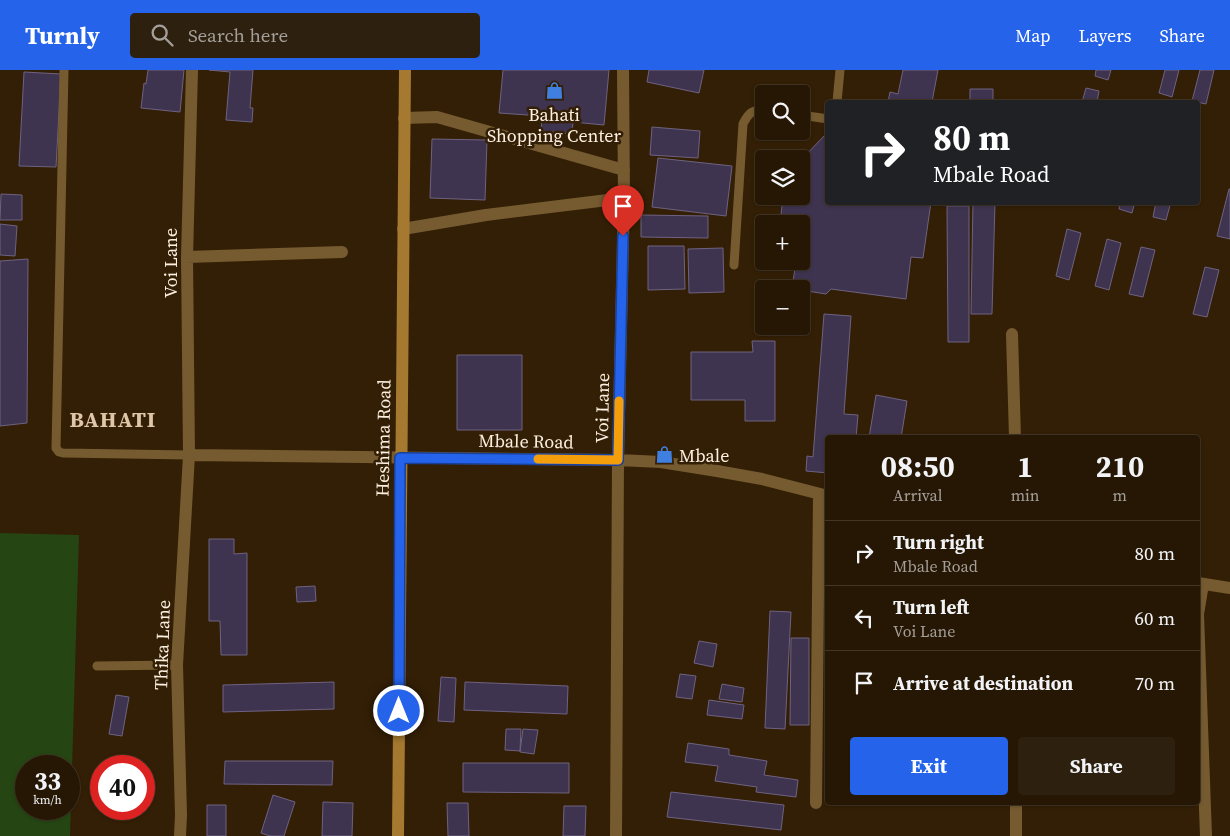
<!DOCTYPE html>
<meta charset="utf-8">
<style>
body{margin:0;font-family:"Source Serif 4",serif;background:#2e200e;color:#f1f3f6;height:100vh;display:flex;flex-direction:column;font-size:19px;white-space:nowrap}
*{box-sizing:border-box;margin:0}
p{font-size:16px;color:#a49f9a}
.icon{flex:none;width:28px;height:28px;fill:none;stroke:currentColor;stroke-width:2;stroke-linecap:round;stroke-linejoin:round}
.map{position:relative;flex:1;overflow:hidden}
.drawer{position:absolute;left:825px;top:365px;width:375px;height:370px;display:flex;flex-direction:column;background:#261704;border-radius:5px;box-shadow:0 1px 4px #0004,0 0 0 1px #423626}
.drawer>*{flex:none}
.hud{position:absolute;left:825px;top:30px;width:375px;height:105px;border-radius:5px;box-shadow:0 1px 4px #0004,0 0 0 1px #423626;background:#202124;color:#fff;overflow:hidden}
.fabs{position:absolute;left:755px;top:15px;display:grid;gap:10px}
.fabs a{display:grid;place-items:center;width:55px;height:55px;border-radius:5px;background:#261704;box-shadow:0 1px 4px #0004,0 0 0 1px #423626;font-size:25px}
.speed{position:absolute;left:15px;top:685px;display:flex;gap:10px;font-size:25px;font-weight:700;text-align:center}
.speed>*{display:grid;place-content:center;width:65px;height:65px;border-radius:50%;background:#261704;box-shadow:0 1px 4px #0004,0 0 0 1px #423626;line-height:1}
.speed small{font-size:12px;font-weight:400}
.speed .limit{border:8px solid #d22;background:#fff;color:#111}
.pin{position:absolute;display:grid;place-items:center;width:42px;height:42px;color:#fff;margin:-51px -21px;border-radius:50% 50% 50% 0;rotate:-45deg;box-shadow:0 0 5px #0007}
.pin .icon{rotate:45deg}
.me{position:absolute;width:55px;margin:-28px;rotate:0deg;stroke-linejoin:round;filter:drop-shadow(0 0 4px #0008)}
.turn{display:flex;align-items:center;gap:18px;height:105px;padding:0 25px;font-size:22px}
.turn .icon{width:65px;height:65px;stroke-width:2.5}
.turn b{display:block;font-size:35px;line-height:42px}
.eta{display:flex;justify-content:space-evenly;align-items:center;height:85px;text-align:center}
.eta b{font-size:30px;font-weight:700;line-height:35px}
.action{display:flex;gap:10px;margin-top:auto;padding:10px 25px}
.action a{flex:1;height:58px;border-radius:5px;background:#2563eb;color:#fff;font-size:20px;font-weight:700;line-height:58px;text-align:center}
.action a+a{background:#2e200e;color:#f1f3f6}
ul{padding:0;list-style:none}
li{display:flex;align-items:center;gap:15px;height:65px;padding:0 25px;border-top:1px solid #423626}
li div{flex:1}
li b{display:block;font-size:19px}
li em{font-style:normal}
header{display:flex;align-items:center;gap:30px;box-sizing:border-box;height:70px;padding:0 25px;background:#2563eb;color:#fff}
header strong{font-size:24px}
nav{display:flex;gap:28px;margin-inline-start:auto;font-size:18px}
.search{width:350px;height:45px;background:#2e200e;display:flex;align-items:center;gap:12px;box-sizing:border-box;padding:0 18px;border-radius:5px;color:#a49f9a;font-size:19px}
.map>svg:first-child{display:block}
.green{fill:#254613;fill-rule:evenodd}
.building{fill:#3f344f;stroke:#6e6281}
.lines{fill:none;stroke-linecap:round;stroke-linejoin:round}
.lane{stroke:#765b30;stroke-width:9}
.street{stroke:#765b30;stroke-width:12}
.secondary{stroke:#a5792f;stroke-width:12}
.route-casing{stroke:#184099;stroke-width:12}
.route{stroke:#2563eb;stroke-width:9}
.slow{stroke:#f59e0b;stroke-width:9}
.labels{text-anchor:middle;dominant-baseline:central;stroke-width:5;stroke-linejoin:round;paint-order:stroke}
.poi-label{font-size:18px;fill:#fdf0e1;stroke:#331f05}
.street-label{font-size:18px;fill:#fdf0e1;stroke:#331f05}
.district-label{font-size:22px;font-weight:bold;letter-spacing:1px;fill:#e0c6a8;stroke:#331f05}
</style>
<header>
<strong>Turnly</strong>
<div class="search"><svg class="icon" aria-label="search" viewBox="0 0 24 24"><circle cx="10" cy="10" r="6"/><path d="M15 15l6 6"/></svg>Search here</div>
<nav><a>Map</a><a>Layers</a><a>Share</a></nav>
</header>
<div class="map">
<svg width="1230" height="766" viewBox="0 0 1230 766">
<rect width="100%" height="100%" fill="#331f05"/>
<path class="green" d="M0 463 79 465 70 766H0ZM69 696V739H26V696Z"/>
<path class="building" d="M148 0H184L180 42 141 38 144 13 146 14Z
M209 0H253L250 38H253L252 52 226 50 230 2Z
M503 0H609L604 55 573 52 572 64 541 61 542 46 499 43Z
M649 0H704L699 23 647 12Z
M903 0H938L932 32H888L890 22 898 24Z
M1096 0H1111L1108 10 1095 6Z
M1165 0H1179L1172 27 1159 23Z
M1200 0H1214L1206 34 1192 31Z
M24 2 61 4 56 97 19 96Z
M1086 18 1099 21 1097 32H1082Z
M970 19H993V32H970Z
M652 57 700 61 698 88 650 85Z
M824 66H828V132H931L923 188 911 187 906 229 831 219 826 224 801 220V219H792L796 191H801V154H780L783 126H801V90Z
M432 69 487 70 485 130 430 128Z
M658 88 732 96 726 146 652 137Z
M1229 119H1230V169L1217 166Z
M1 124 22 125V150H0Z
M973 132H995L992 244H971Z
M1120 132H1135L1132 143 1119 139Z
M1156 132H1171L1166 150 1153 147Z
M947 136H969V272H948Z
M641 145 708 146V168L641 167Z
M0 154 17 156 15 186 0 185Z
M1067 159 1081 163 1069 210 1056 206Z
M1107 169 1121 173 1109 220 1095 216Z
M648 176H684L685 219 648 220Z
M1141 177 1155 180 1143 227 1129 224Z
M723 178 724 222 689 223 688 179Z
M28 189 27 353 0 356V191Z
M1205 197 1219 200 1207 247 1193 244Z
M824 244 851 246 844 344 858 345 856 368H828V403L806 401 807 386 813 387Z
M752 271H775V351H745V330H691V282H753Z
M457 285H522V360H457Z
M876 325 907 331 901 368H869Z
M209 469H234V484L247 483V585H221L220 551H209Z
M315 516 316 531 297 532 296 517Z
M770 541 791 542 785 659 765 658Z
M791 568H809V655H790Z
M699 571 717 574 713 597 694 593Z
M680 604 696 606 692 629 676 627Z
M441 607 456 608 454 652 438 651Z
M334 612V639L223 642V615Z
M465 612 568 616 567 644 464 640Z
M722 614 744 618 742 632 719 629Z
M116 625 129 627 122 666 109 664Z
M709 630 744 635 742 649 707 645Z
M506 659H521L520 681 505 680Z
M523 659 538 660 534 684 520 682Z
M688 673 729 679V685L767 691 764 705 798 710 796 727 756 722 757 717 715 711 718 696 685 692Z
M225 691H333L332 715 224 714Z
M463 693H569V723L463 722Z
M671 722 784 735 781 760 667 747Z
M273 725 295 732 284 766H270L261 763Z
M323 732 353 733 352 766H322Z
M447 733H468L469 766H448Z
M207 735H226V766H207Z
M564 736H586L585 766H563Z"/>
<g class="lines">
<path class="lane" d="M64 0 56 378 59 382 63 383 189 385
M837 32 840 0
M801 45 828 49
M734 195 743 54C748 44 752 39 764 40
M97 596 177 595"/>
<path class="street" d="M404 48 437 47 624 100
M403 159 486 145 624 128
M187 187 342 182
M1012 264 1015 368
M189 385 618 390 661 392 717 401 762 409 828 426
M1198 513 1230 518
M1203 514 1198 544 1206 766
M816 733 819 424
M180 766 181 745 177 595 189 385 187 187 192 0
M616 766 618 390 624 128 623 0
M1016 766V732"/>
<path class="secondary" d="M398 766 405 0"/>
</g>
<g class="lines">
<defs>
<path id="route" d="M399 641 400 388 618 390 623 166"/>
</defs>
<use href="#route" class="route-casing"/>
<use href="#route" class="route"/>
<path class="slow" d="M538 389 618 390 619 331"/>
</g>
<defs>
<symbol id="shop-bare" viewBox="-9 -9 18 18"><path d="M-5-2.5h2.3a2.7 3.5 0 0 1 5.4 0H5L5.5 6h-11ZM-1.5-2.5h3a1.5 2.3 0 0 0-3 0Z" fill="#3f7fe0" stroke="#331f05" stroke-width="2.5" paint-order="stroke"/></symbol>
</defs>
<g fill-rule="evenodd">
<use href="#shop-bare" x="542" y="8" width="25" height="25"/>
<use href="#shop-bare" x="652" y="372" width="25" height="25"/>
</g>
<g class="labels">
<g class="poi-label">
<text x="554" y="44">Bahati<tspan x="554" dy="21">Shopping Center</tspan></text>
<text x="679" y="385" text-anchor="start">Mbale</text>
</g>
<g class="street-label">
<text transform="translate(170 193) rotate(-90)">Voi Lane</text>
<text transform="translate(602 338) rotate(-89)">Voi Lane</text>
<text transform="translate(383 368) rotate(-89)">Heshima Road</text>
<text transform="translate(526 371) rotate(1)">Mbale Road</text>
<text transform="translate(162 575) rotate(-88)">Thika Lane</text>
</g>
<g class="district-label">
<text x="113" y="349">BAHATI</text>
</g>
</g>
</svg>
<div class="fabs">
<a><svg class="icon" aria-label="search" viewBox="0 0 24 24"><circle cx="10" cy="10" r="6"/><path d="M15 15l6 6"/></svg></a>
<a><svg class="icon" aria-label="layers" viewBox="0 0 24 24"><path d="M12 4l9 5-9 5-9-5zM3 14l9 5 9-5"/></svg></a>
<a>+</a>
<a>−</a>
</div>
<div class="speed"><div>33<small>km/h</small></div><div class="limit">40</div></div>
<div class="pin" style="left:623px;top:166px;background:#d93025"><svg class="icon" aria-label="arrive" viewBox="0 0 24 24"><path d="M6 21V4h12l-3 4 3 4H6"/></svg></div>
<svg class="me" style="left:399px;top:641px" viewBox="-20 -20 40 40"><circle r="17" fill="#2563eb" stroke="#fff" stroke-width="3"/><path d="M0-11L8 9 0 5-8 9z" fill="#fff"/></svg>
<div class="hud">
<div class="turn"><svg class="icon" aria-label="right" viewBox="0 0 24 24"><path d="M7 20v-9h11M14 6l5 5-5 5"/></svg><div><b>80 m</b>Mbale Road</div></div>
</div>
<section class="drawer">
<div class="eta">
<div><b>08:50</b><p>Arrival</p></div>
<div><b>1</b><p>min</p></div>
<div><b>210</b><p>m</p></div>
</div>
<ul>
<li><svg class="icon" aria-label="right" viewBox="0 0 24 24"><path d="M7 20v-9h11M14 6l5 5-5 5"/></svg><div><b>Turn right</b><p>Mbale Road</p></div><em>80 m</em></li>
<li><svg class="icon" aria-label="left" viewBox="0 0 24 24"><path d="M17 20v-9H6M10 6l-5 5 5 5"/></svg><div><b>Turn left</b><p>Voi Lane</p></div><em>60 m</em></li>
<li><svg class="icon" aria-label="arrive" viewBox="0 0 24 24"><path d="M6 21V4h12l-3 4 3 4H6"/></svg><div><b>Arrive at destination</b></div><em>70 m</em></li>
</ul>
<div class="action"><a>Exit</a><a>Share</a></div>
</section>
</div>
